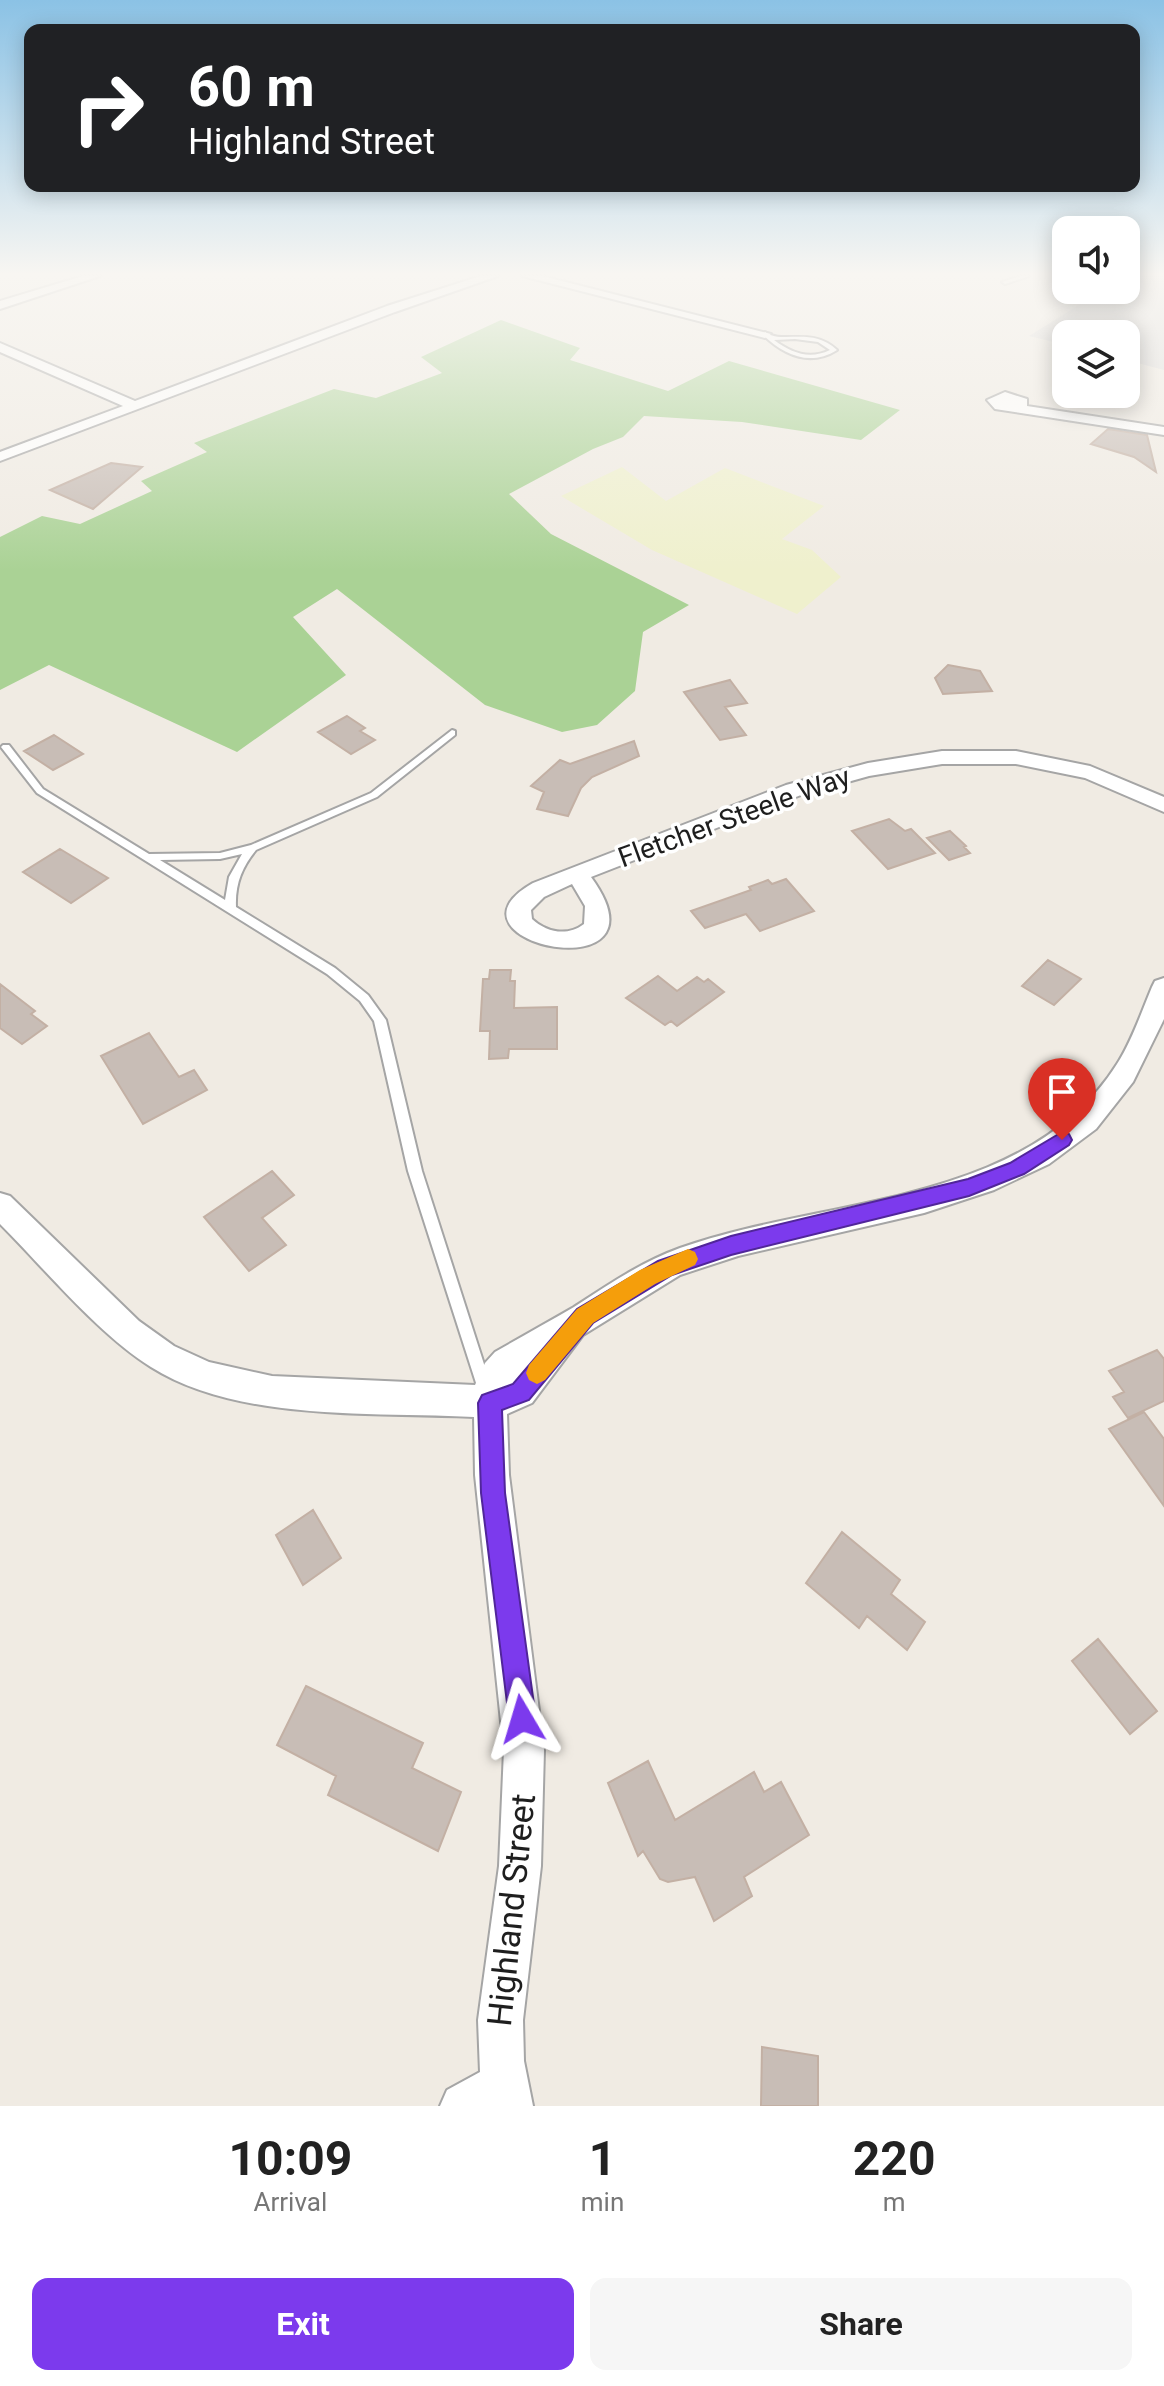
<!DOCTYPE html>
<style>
body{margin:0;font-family:Roboto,sans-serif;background:#f6f6f6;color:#222;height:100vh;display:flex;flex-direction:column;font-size:30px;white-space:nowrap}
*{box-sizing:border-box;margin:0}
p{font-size:26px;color:#767676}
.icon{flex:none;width:44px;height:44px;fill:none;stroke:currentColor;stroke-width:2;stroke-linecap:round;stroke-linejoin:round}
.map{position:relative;height:2106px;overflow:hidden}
.details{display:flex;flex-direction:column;background:#fff;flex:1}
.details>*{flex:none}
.guide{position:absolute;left:24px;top:24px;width:1116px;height:168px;border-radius:16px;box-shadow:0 4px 20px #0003;background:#202124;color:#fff;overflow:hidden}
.fabs{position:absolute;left:1052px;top:216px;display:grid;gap:16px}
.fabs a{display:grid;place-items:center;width:88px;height:88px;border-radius:16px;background:#fff;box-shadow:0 4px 20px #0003;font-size:40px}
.pin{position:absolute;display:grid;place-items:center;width:68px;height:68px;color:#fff;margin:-82px -34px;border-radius:50% 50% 50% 0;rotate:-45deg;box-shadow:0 0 8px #0007}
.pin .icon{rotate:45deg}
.me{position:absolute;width:88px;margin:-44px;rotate:353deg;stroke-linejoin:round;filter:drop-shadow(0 0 6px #0008)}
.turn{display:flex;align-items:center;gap:28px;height:168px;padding:0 32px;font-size:36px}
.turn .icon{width:104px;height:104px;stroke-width:2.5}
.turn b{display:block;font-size:56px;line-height:68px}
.eta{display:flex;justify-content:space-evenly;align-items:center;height:136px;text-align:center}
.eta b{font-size:48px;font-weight:700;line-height:56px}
.cta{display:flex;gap:16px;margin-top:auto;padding:16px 32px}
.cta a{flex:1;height:92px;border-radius:16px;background:#7c3aed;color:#fff;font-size:32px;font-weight:700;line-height:92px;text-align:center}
.cta a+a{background:#f6f6f6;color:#222}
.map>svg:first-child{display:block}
.residential{fill:#dcdbdb}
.farmland{fill:#eff0cd}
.forest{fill:#aad295}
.building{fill:#c8bdb6;stroke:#c3b0a4;stroke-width:2}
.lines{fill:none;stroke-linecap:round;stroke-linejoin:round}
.lane-casing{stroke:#a5a5a5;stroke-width:4}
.street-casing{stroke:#a5a5a5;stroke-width:4}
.lane{fill:#fff;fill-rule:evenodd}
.street{fill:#fff;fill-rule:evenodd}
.route{fill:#7c3aed;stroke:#51269a;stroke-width:2}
.slow{fill:#f59e0b}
.labels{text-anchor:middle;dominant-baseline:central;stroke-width:7;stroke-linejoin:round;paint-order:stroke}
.street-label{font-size:28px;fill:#1e1e1e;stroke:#fff}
.near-street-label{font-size:34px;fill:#1e1e1e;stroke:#fff}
</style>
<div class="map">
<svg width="1164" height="2106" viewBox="0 0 1164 2106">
<rect width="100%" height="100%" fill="#f0ebe3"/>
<path class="residential" d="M1126 276H1164V370L1126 360V334H1066V345L1029 336 1103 290H1126Z"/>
<path class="farmland" d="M622 467 666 501 725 468 824 506 782 539 812 550 841 577 797 614 652 550 561 496Z"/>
<path class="forest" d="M501 320 580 348 570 360 668 391 729 361 900 410 861 440 742 422 644 416 623 437 593 449 509 494 551 534 689 605 643 632 635 691 597 725 562 732 485 705 337 589 293 617 346 675 237 752 49 665 0 690V537L42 516 80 524 152 491 141 481 207 452 194 443 334 389 376 398 442 373 421 357Z"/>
<path class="building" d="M1108 429 1147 435 1156 472 1134 457 1091 444Z
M111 463 142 467 93 509 50 490Z
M948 665 980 671 992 691 943 694 935 678Z
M730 680 747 703 725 707 746 735 720 740 684 692Z
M347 716 365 728 360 731 375 740 351 754 318 732Z
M54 735 83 754 53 770 24 751Z
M634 741 639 756 592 777 581 788 568 816 537 809 544 792 531 786 560 760 570 764Z
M889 819 905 831 911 829 935 853 888 869 852 831Z
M950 831 966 846 964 847 970 853 949 860 927 838Z
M60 849 108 878 71 903 23 872Z
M786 879 814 911 760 931 746 914 705 928 691 911 751 890 749 887 768 880 772 884Z
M1048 960 1081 979 1054 1005 1022 986Z
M490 970H511L510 981H515L514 1008 557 1007V1049H509L508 1058 489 1059 490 1031H480L483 979H489Z
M658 976 677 991 697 977 704 982 708 979 724 992 677 1026 671 1021 665 1025 626 998Z
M0 984 35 1011 31 1014 47 1026 22 1044 0 1028Z
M149 1033 179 1077 194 1070 207 1090 143 1124 101 1056Z
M272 1171 294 1195 262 1218 286 1245 249 1271 204 1217Z
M1157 1350 1164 1359V1401L1128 1418 1113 1397 1124 1392 1109 1371Z
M1144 1412 1164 1439V1506L1109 1429Z
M313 1510 341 1558 303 1585 276 1535Z
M842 1532 900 1580 891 1594 925 1622 907 1650 867 1616 859 1628 806 1583Z
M1098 1639 1157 1711 1130 1734 1072 1661Z
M306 1686 423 1743 412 1768 461 1792 438 1851 328 1795 336 1776 277 1745Z
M648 1761 675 1820 754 1772 764 1792 781 1782 809 1835 744 1877 752 1896 714 1921 695 1877 668 1882 660 1879 643 1851 638 1856 608 1783Z
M762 2047 818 2056V2106H761Z"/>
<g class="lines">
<defs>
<path id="lane" d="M1021 276H1029L1005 284 1002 282Z
M765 332C783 345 811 326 837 350 810 367 784 355 763 335ZM795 339 818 342 830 350C809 360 792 353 774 340Z
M452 730 455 731V735L377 797 256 850C242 867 235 884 236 907L335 968 368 995 386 1020 422 1171 491 1386 489 1391 484 1393 479 1391 477 1386 408 1171 374 1021 360 1001 327 974 37 793 1 747 3 745H9L43 789 149 854 220 853 251 845 371 793ZM242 854 229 877 225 900 160 860 220 859Z"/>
<path id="street" d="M83 276H100L0 309V301Z
M481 276H498L395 312 0 461V452L123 406 0 352V343L135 401 387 306Z
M522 276H542L771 334 765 338Z
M1005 392 1027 399V406L1164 427V435L995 409 987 400Z
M942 751H1016L1090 766 1164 797V812L1085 778 1016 764H942L869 776 801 795 591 877C677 995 427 943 533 883L786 785 868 763ZM572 884 585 906 584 924C567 937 546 932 532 919L531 910 544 897Z
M1164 978V1019L1133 1082 1096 1129 1049 1164 994 1190 924 1213 738 1256 680 1275 583 1335 532 1403 507 1414 509 1475 544 1750 541 1866 523 2020 524 2061 533 2106H440L447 2090 480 2072 478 2020 499 1866 504 1750 475 1475 474 1417C374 1412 238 1422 151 1367 98 1334 45 1269 0 1224V1193L10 1196 139 1321 174 1346 209 1362 272 1376 475 1385 485 1363 495 1352C521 1337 548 1322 574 1307 608 1285 641 1262 680 1248 822 1197 1027 1207 1117 1064 1132 1041 1141 1013 1152 987L1155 981Z"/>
</defs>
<use href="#lane" class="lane-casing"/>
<use href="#street" class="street-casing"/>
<use href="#lane" class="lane"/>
<use href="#street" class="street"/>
</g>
<linearGradient id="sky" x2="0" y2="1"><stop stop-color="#8bc2e5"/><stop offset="0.48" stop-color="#f8f6f2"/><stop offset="1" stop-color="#f8f6f2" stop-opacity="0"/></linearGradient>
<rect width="1164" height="571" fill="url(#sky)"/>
<path class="route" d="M1062 1132 1069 1134 1072 1140 1069 1145 1024 1174 969 1196 731 1255 672 1275 593 1323 529 1400 502 1410 505 1493 536 1719 532 1729 522 1733 513 1729 509 1719 481 1493 478 1403 482 1395 513 1384 577 1309 658 1261 731 1236 968 1179 1010 1163Z"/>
<path class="slow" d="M688 1249 695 1252 698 1259 695 1265 655 1284 593 1323 545 1380 537 1384 529 1380 526 1373 529 1365 577 1309 640 1270Z"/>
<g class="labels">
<g class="street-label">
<text transform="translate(734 817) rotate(-20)">Fletcher Steele Way</text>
</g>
<g class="near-street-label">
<text transform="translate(511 1910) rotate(-84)">Highland Street</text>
</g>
</g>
</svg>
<div class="fabs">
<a><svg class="icon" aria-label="sound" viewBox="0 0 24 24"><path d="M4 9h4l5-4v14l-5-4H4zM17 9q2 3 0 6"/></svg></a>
<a><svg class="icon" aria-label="layers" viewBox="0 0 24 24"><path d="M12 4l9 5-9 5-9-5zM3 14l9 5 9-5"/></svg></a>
</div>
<div class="pin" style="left:1062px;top:1140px;background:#d93025"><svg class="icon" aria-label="arrive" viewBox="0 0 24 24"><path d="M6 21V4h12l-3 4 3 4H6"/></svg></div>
<svg class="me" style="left:522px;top:1719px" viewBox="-20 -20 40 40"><path d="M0-17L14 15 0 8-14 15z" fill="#7c3aed" stroke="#fff" stroke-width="4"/></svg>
<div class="guide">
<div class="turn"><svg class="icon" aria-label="right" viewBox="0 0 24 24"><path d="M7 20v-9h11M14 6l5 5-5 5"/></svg><div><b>60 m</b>Highland Street</div></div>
</div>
</div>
<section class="details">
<div class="eta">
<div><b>10:09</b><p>Arrival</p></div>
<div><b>1</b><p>min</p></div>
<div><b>220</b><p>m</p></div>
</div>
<div class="cta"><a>Exit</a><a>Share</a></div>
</section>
